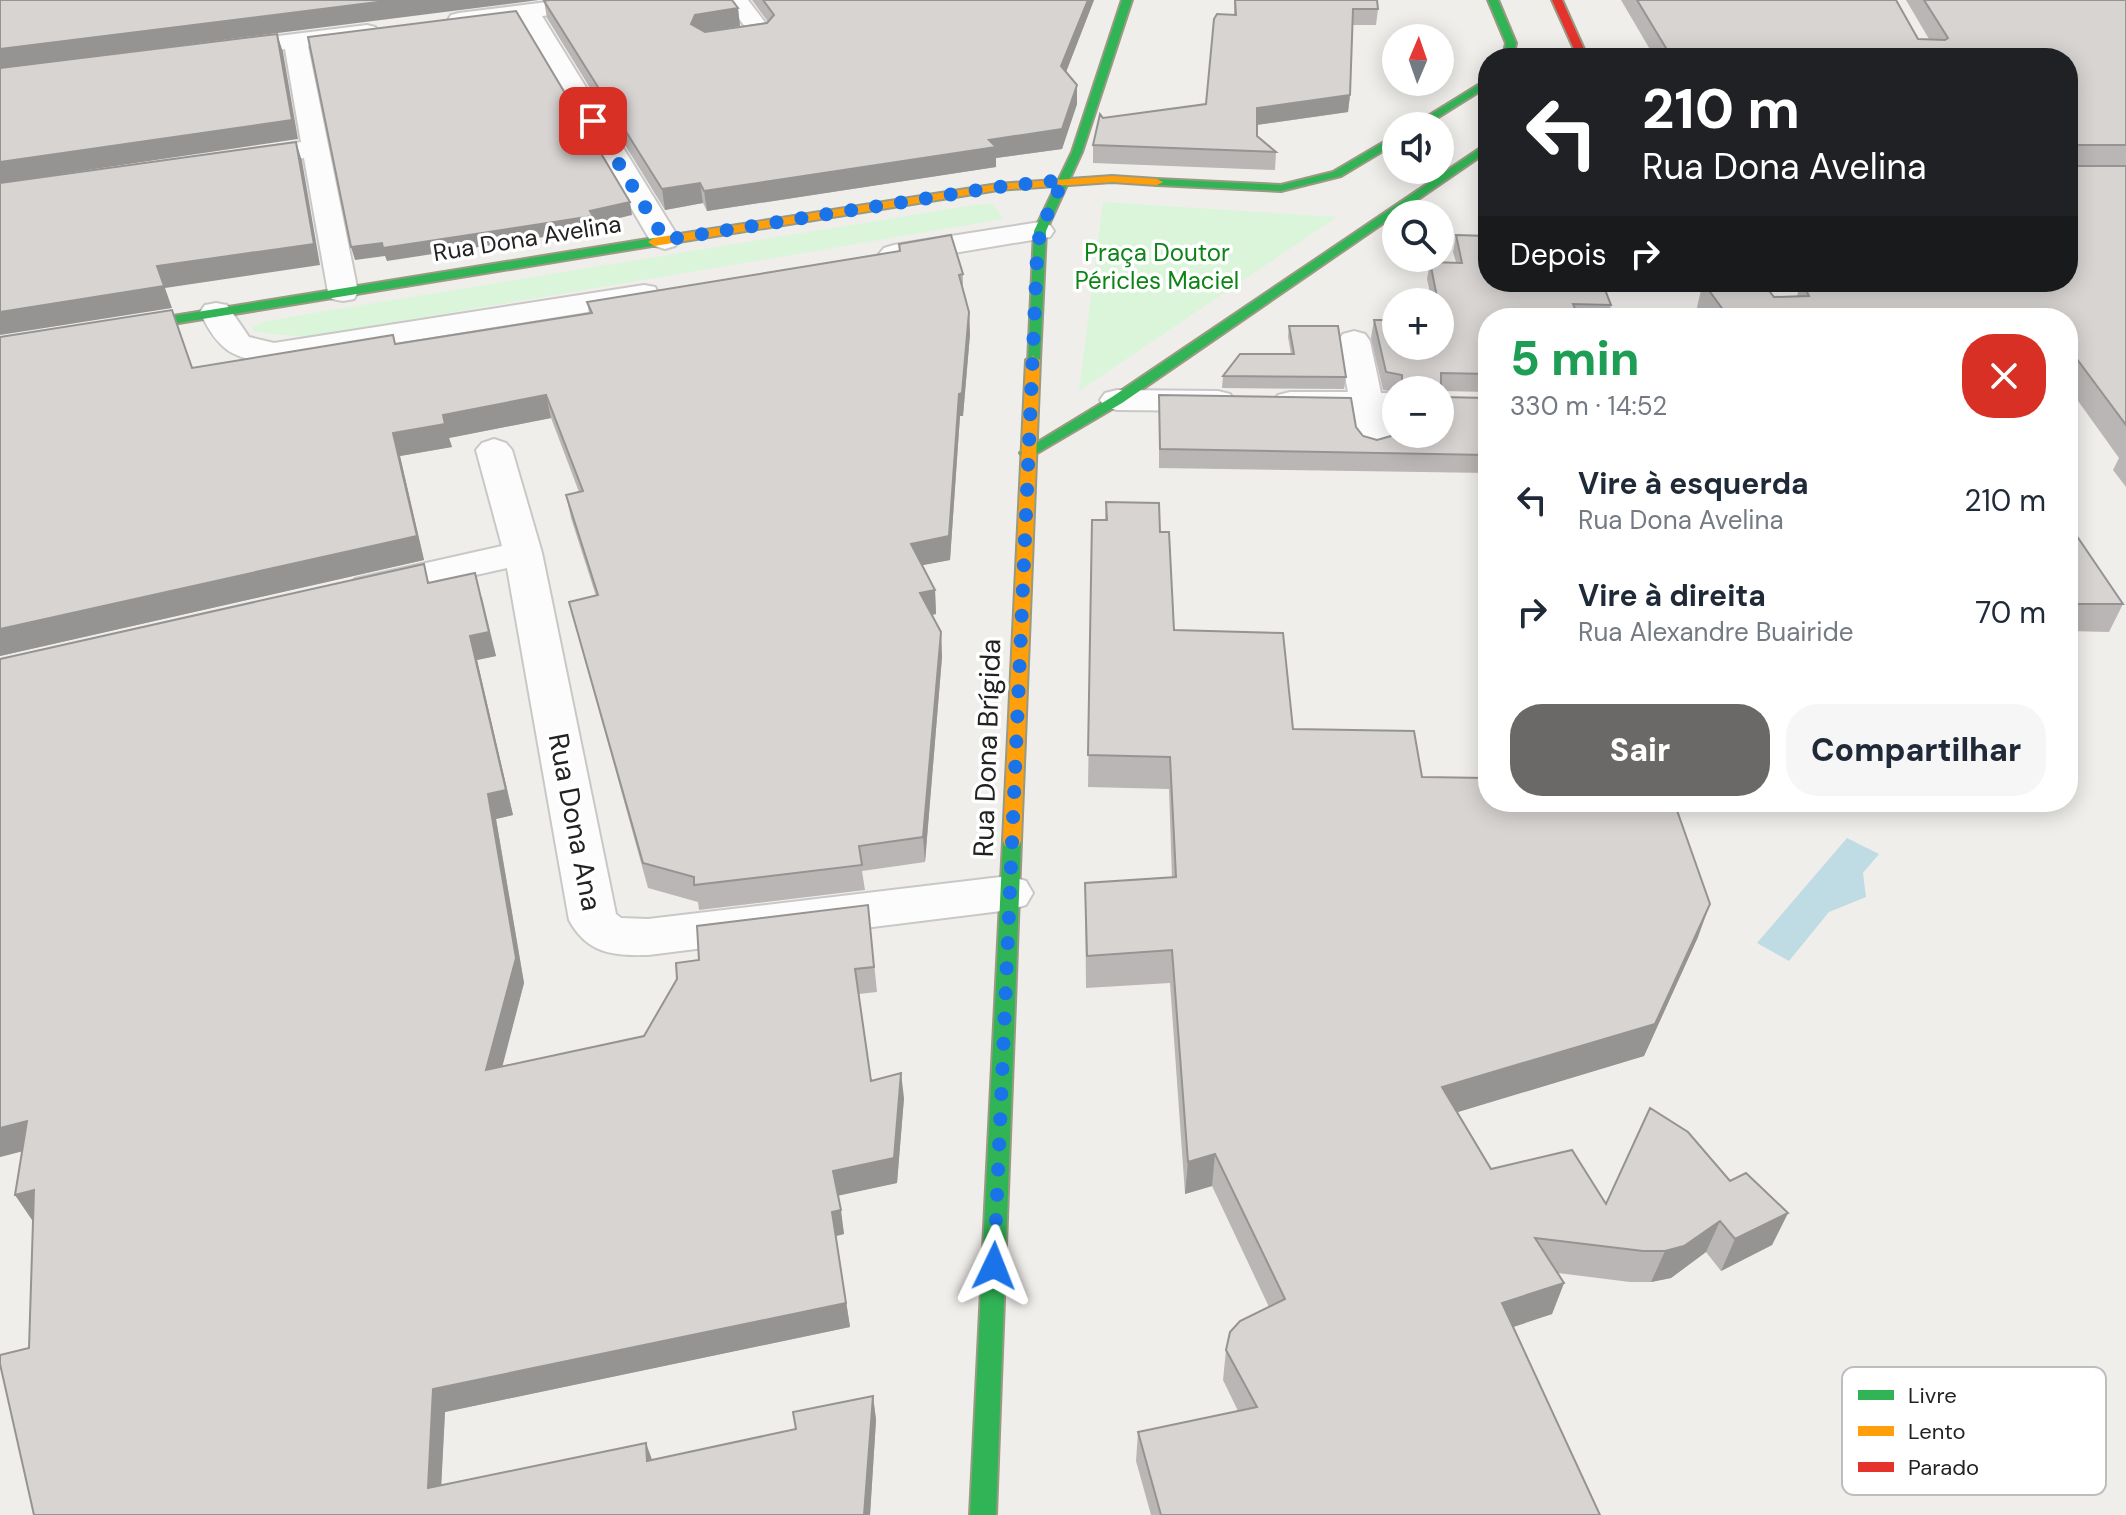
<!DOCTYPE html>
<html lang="pt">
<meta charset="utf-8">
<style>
body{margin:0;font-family:"DM Sans",sans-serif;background:#f6f6f7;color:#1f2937;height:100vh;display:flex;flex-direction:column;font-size:30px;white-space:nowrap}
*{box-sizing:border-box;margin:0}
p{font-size:26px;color:#747a83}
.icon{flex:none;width:44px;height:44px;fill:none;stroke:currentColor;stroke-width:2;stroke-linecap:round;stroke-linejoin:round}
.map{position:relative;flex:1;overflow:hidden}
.sheet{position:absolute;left:1478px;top:308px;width:600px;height:504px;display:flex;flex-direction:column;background:#fff;border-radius:32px;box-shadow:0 4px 20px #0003}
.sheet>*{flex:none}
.guide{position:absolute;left:1478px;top:48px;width:600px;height:244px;border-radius:32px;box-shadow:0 4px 20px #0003;background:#202124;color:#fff;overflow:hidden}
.needle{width:52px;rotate:2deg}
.controls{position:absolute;left:1382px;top:24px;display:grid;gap:16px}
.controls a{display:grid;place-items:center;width:72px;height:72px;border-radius:50%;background:#fff;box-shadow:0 4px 20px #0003;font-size:40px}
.pin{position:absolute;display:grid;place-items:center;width:68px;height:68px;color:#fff;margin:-34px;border-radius:16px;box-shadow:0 4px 12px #0006}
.me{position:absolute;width:88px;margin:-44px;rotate:2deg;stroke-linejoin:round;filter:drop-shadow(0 0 6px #0008)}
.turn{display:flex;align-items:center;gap:28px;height:168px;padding:0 32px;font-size:36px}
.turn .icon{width:104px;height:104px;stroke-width:2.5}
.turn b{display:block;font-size:56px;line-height:68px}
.then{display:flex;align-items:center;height:76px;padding:0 32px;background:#0003;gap:16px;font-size:30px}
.round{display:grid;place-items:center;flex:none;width:84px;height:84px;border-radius:32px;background:#f6f6f7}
.head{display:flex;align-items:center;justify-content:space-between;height:136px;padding:0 32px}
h1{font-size:48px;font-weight:800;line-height:60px;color:#1e9e55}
.action{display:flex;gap:16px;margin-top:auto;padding:16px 32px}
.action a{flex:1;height:92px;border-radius:32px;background:#6a6968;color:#fff;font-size:32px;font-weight:800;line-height:92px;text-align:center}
.action a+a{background:#f6f6f7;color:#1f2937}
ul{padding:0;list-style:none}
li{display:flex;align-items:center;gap:24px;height:112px;padding:0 32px}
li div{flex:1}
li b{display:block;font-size:30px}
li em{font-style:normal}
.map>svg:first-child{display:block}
.park{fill:#daf5da}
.water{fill:#bfdbe3}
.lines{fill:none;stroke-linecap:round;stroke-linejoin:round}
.street-casing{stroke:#c9c8c7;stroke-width:4}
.fast-casing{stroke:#999a82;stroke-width:4}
.slow-casing{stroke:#999a82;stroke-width:4}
.jam-casing{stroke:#999a82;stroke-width:4}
.street{fill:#fdfcfc;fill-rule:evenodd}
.fast{fill:#30b455;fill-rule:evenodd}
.slow{fill:#ff9f0a;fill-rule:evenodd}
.jam{fill:#e5322d;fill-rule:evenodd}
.wall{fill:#b9b6b5}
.shaded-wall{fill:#969493}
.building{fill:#d7d4d2;stroke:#969493;stroke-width:2}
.route{stroke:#1a73e8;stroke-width:14;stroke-dasharray:0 25.2}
.labels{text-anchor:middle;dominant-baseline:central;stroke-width:7;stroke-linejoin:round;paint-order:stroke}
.far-street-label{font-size:24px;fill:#222;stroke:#fff}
.far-park-label{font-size:24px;fill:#0c8416;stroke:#fff}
.street-label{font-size:28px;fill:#222;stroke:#fff}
.key{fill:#fff;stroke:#bdbdbd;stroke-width:2}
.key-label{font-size:22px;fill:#222}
</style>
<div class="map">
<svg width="2126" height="1515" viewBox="0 0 2126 1515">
<rect width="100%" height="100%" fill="#f0eeeb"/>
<path class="park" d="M1103 202 1337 217 1079 391Z
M993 204 1004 219 305 337 255 332 252 328 262 322 313 313 973 205Z"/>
<path class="water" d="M1847 838 1879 854 1863 873 1866 897 1829 912 1789 961 1757 943Z"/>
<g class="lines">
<defs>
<path id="street" d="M563 0H627L616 7 542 16 680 240 675 246 665 249 655 246 650 240 520 19 459 27 451 25 448 20 451 15 459 13Z
M725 0H748L773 33 769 38 714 47 706 45 702 40 706 35 746 28Z
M367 25 375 27 379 32 375 37 308 46 358 292 354 299 343 301 332 299 328 292 304 158 240 167 230 165 227 159 230 153 240 151 301 142 285 49 221 57 213 55 209 50 213 45 221 43Z
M1040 222 1050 225 1054 231 1050 237 894 263 884 260 879 254 884 248 894 245Z
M644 285 655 287 659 294 655 301 274 363C232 359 218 350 200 312L205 305 216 303 227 305 249 337 274 343Z
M1354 331 1365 334 1370 341 1381 393H1396V413H1386L1393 445 1387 452 1375 456 1363 452 1357 445 1351 413 1278 409 1273 402 1278 395 1290 392H1348L1338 341 1343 334Z
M1117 390 1218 391 1230 394 1235 401 1230 408 1218 411 1117 410 1105 407 1100 400 1105 393Z
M494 439 506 443 512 450 542 553 616 914 621 918 648 919 1009 876 1026 881 1033 893 1026 905 1009 910 648 955C612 956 587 953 569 920L507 568 369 599 355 595 349 587 355 579 502 546 476 450 482 443Z"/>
<path id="fast" d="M1122 0H1132L1082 152 1046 231 1040 360 1033 364 1028 363 1034 231 1072 152Z
M1488 0H1498L1516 43 1513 58H1503L1506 43Z
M1488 79V86L1424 126H1412Z
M1396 135V143L1341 176 1281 191 1157 185 1151 182 1157 179 1281 185 1333 172Z
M1488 143V151L1122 403 1032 456H1022L1020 453 1112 397Z
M654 238 660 242 658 245 0 352V344Z
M1012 834 1019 836 1021 841 996 1515H970L1003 841 1005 836Z"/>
<path id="slow" d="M1112 176 1157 179 1163 182 1157 185 1112 182 998 190 654 246 648 242 654 238 998 184Z
M1033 356 1040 360 1021 841 1019 846H1005L1003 841 1026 360Z"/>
<path id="jam" d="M1552 0H1562L1588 58H1578Z"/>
</defs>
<use href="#street" class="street-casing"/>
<use href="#fast" class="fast-casing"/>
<use href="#slow" class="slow-casing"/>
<use href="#jam" class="jam-casing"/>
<use href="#street" class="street"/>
<use href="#fast" class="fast"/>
<use href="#slow" class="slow"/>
<use href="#jam" class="jam"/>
</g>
<path class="wall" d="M752 0H1094L1066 72 1077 104 1062 149 996 158V167L707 211 703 203 665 210 547 18 544 1 738 8 740 26 710 31 768 22Z
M1234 0H1377L1378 9 1376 25H1352L1350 95 1348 112 1257 125V136L1276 152 1275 170 1093 163V145L1206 104 1234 15Z
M1621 0H1896L1918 39H1929L1906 0H2126V487L2113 470 2119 458 2068 387V318H1704L1697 307 1703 282 1774 297 1797 296 1801 282H2068V58H1655Z
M1456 235 1611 305 1608 318H1488V392L1441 391V397L1488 398V473L1159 468V395L1356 427 1363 436 1377 440 1391 436 1393 433 1390 416 1392 398 1396 397V434L1440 390H1396V392L1383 390 1371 338 1374 320 1440 346V302H1432L1427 279 1430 262H1456L1453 252Z
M899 244 963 274V291L969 312 970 334 963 416H960L950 560 922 565 935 590 936 614 932 615 941 632 942 657 925 862 862 871 865 890 699 910 698 902 648 888 569 602 596 596 571 518 566 495 579 492 551 418 449 438 452 447 400 456 424 560 0 656V337L180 332 193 368 396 344 589 313 587 302 900 251Z
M1289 326 1346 377 1344 389 1222 388 1223 376 1291 354 1288 337Z
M1106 502 1160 532 1174 630 1293 729 1422 777 1698 937 1644 1056 1457 1112 1491 1169 1606 1204 1730 1181 1788 1213 1772 1245 1721 1271 1706 1252 1671 1278 1651 1282H1630L1558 1273 1564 1283 1552 1314 1513 1327 1600 1515H1151L1136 1461 1138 1432 1238 1411 1223 1380 1226 1350 1269 1307 1212 1186 1185 1194 1170 983 1086 988 1085 883 1172 878 1169 789 1088 787 1092 520H1105Z
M2068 523 2123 604 2109 632 2068 631Z
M424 564 429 583 482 597 496 656 477 660 513 815 496 819 524 983 502 1066 644 1036 699 960 868 905 877 992 859 994 871 1081 904 1098 897 1183 838 1195 844 1234 836 1236 850 1327 445 1412 441 1485 652 1460 796 1429 873 1396 876 1420 870 1515H34L29 1348 33 1220 15 1195 22 1151 0 1157Z"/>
<path class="shaded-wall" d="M394 0H539L0 68V49Z
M1088 0H1094L1061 85V66Z
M738 8 740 26 698 33 691 24 695 15Z
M277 34 283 52 298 139 0 183V162Z
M1077 85V104L1062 149 996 158V167L707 211 704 191 989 140Z
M1350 95 1348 112 1256 125 1257 108Z
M296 142 302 161 320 265 165 288 172 308 0 335V312L157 266Z
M700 183 703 203 665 210 662 189Z
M630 202 632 215 595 224 596 229 387 261 385 256 355 260 351 247 590 211Z
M969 312 970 334 963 416H960L950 560 913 567 911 544 959 394Z
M546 395 551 418 449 438 452 447 400 456 424 560 0 656V629L393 433 443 415Z
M475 573 496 656 477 660 513 815 496 819 524 983 495 1095 486 1070 488 794 470 636Z
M935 590 936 614 922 617 920 593Z
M941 632 942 657 925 862 923 837Z
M1710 904 1698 937 1644 1056 1435 1119 1442 1087Z
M901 1073 904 1098 897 1183 837 1196 833 1171Z
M27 1121 43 1146 0 1157V1128Z
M1215 1154 1212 1186 1185 1194 1188 1162Z
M34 1190 51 1214 32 1220 15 1195Z
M841 1210 844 1234 836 1236 850 1327 445 1412 440 1510 428 1488 433 1389 832 1212Z
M1788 1213 1772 1245 1721 1271 1735 1239Z
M1720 1221 1706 1252 1671 1278 1651 1282 1665 1251Z
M1564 1283 1552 1314 1492 1334 1502 1303Z
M873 1396 876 1420 870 1515H864Z
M646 1443 654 1465 647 1461Z"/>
<path class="building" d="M0 0H394L0 49Z
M549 0H732L738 8 695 15 691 24 705 32 767 23 774 15 763 0H1088L1061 66 1077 85 1062 129 989 140 996 147 704 191 700 183 662 189 544 1Z
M1235 0H1377L1378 9H1353L1350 95 1257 108V136L1276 152 1093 145 1100 114 1103 118 1206 104 1214 19 1217 14 1236 15Z
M1637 0H1896L1918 39 1945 40 1948 38 1924 0H2126V145H2077L2074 148V163L2077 166H2126V425L2068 347V318L1868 316 1869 318H1729L1703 282H1762L1774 297 1809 296 1802 282H2068V58H1672Z
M516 11 630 202 590 211 593 216 383 248 382 243 351 247 308 37Z
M277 34 292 120 0 162V68Z
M296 142 314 244 157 266 164 286 0 312V183Z
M951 235 963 274 959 275 969 312 962 393 959 394 949 536 911 544 935 590 920 593 941 632 923 837 859 846 862 865 694 885V877L643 863 569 602 598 595 566 495 583 491 546 395 443 415 445 424 393 433 417 536 0 629V337L172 310 192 368 393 335 395 344 592 313 587 302 900 251 899 244Z
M1456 235 1488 236V282H1602L1611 305 1573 304 1579 318H1488V374L1441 373V397L1488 398V455L1160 449 1159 395 1351 398 1356 427 1363 436 1377 440 1391 436 1396 430V434H1440V390H1402V375L1386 372 1374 320H1396V346H1440V320H1442L1440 302H1438L1430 262 1462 263Z
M1289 326H1338L1346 377 1223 376 1240 354H1294Z
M1396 397V414L1392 398Z
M1106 502 1159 503 1160 532H1169L1174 630 1283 633 1293 729 1414 731 1422 777 1488 778V802H1674L1710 904 1655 1024 1442 1087 1491 1169 1572 1150 1606 1204 1650 1108 1688 1132 1730 1181 1746 1173 1788 1213 1735 1239 1720 1221 1684 1246 1665 1251H1643L1535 1238 1564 1283 1502 1303 1600 1515H1161L1138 1432 1257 1407 1226 1350 1230 1332 1240 1321 1285 1299 1215 1154 1188 1162 1172 950 1087 956 1085 883 1176 877 1170 757 1088 755 1092 520H1107Z
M2068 523 2123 604H2068Z
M424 564 428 583 475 573 489 632 470 636 506 790 488 794 516 958 486 1070 644 1036 677 979 676 963 699 960 697 926 868 905 874 967 855 969 871 1081 901 1073 894 1158 833 1171 841 1210 832 1212 846 1303 433 1389 428 1488 646 1443 647 1461 796 1429 793 1412 873 1396 864 1515H34L0 1364V1355L29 1348 34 1190 15 1195 27 1121 0 1128V659Z"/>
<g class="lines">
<path class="route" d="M593 121 665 240 998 187 1063 180 1040 231 1037 256 994 1266"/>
</g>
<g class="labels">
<g class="far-street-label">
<text transform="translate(527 238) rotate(-9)">Rua Dona Avelina</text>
</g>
<g class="far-park-label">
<text x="1157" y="252">Praça Doutor<tspan x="1157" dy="28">Péricles Maciel</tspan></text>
</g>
<g class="street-label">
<text transform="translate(987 748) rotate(-88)">Rua Dona Brígida</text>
<text transform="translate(575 822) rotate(79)">Rua Dona Ana</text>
</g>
</g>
<rect x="1842" y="1367" width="264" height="128" rx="12" class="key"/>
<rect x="1858" y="1390" width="36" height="10" fill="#30b455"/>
<rect x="1858" y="1426" width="36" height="10" fill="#ff9f0a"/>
<rect x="1858" y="1462" width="36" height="10" fill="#e5322d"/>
<g class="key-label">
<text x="1908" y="1403">Livre</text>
<text x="1908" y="1439">Lento</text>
<text x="1908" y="1475">Parado</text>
</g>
</svg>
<div class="controls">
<a><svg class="needle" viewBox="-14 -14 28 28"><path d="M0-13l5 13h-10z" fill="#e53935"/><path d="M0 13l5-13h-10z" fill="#747a83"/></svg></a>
<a><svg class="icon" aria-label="sound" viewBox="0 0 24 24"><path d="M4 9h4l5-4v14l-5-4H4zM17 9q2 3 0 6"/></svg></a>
<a><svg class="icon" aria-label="search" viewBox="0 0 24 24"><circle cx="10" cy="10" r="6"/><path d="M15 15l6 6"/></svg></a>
<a>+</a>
<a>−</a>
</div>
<div class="pin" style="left:593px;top:121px;background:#d93025"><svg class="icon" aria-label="arrive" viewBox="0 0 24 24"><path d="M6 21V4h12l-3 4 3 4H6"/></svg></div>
<svg class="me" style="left:994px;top:1266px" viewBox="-20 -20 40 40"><path d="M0-17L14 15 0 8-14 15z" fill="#1a73e8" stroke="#fff" stroke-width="4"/></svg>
<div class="guide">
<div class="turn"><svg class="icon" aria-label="left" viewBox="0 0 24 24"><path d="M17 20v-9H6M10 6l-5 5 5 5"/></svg><div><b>210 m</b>Rua Dona Avelina</div></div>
<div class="then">Depois<svg class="icon" aria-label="right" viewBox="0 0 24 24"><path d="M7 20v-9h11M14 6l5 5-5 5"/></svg></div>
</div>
<section class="sheet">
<div class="head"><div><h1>5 min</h1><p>330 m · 14:52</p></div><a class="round" style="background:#d93025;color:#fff"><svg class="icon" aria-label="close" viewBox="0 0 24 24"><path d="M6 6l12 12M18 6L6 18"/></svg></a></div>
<ul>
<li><svg class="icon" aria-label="left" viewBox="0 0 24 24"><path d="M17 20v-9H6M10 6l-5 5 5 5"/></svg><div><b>Vire à esquerda</b><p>Rua Dona Avelina</p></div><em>210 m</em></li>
<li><svg class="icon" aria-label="right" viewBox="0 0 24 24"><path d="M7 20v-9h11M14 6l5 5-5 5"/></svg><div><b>Vire à direita</b><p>Rua Alexandre Buairide</p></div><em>70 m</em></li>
</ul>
<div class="action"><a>Sair</a><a>Compartilhar</a></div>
</section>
</div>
